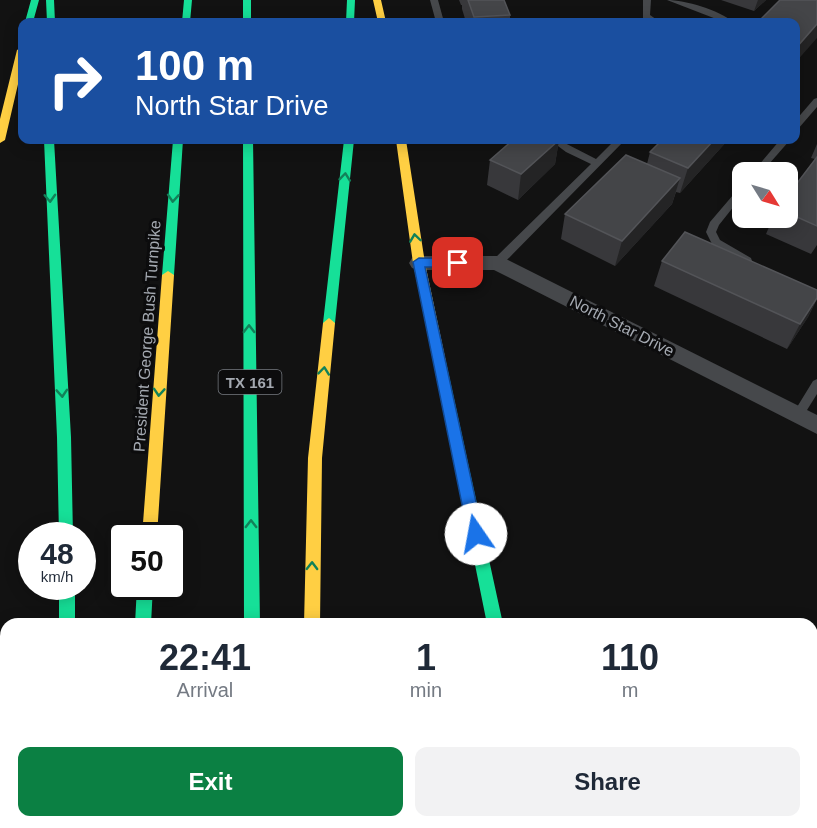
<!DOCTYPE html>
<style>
body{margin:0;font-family:Arial,sans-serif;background:#f2f2f3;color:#1f2937;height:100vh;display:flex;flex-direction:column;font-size:22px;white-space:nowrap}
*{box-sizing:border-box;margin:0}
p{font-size:20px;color:#747a83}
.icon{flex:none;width:33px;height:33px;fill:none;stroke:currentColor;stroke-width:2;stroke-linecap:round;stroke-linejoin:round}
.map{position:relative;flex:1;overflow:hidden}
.details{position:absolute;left:0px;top:618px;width:818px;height:210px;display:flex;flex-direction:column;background:#fff;border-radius:18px 18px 0 0;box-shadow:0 3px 15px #0003}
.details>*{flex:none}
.top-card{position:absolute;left:18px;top:18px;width:782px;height:126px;border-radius:12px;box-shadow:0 3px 15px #0003;background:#1a4fa0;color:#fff;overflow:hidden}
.needle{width:39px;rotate:127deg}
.tools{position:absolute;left:732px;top:162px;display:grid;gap:12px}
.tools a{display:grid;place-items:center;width:66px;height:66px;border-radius:12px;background:#fff;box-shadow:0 3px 15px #0003;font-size:30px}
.speed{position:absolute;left:18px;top:522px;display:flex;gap:12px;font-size:30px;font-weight:700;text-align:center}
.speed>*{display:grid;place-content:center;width:78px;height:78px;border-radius:50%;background:#fff;box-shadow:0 3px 15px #0003;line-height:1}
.speed small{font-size:15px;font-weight:400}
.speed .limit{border:3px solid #111;border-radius:9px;background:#fff;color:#111}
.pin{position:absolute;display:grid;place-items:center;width:51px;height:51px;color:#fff;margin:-26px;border-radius:12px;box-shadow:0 3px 9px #0006}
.me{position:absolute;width:66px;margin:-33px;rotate:348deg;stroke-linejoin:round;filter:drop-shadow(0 0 4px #0008)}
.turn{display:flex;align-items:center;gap:21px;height:126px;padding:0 18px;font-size:27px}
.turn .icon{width:78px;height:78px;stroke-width:2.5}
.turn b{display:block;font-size:42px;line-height:51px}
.eta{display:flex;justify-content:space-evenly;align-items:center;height:102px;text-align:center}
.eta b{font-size:36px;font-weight:700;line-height:42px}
.primary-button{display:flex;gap:12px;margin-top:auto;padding:12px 18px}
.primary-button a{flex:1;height:69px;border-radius:12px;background:#0b8043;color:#fff;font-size:24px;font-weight:700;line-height:69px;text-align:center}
.primary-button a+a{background:#f2f2f3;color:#1f2937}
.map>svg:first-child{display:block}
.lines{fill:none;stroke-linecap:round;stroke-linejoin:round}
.lane{fill:#46484b;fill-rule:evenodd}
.street{fill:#46484b;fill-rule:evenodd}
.fast{fill:#16e098;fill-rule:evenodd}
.slow{fill:#ffcf43;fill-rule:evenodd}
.jam{fill:#f24e42;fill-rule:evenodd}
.wall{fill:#38383b}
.shaded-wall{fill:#242425}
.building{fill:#444548;stroke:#535458;stroke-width:1.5}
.oneway{stroke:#128159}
.route{fill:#1a73e8;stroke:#114b97;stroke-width:1.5}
.labels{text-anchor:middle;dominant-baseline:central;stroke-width:6;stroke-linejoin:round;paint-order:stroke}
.shield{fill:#0c0c0d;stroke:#767a80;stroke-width:1.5}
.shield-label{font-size:15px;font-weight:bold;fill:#a4a9b1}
.street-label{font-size:16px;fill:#a4a9b1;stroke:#0c0c0d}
</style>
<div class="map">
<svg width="817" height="828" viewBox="0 0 817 828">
<rect width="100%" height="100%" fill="#121212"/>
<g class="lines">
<path class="lane" d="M430 0H438L444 22H436Z
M643 0H651L650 15 660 22H651L643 18Z
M667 0C685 0 719 10 733 22H724Z
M817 98V107L798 129 795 130V121L814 99Z
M550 140H559L596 159 615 140H625L501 266H493L492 263 493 260 591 164 566 152Z
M780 140H790L762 172H753Z
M742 187V196L719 225 716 232 720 240 751 258 752 261 751 264 747 265 712 244 706 232 710 222 739 188Z
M817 379V394L802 418H794L792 415 794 412 813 381Z"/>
<path class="street" d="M419 256H497L504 258 817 415V434L494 270H419L412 268 409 263 412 258Z"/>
<path class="fast" d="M31 0H39L33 22H25Z
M46 0H54L55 22H47Z
M184 0H192L190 22H182Z
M243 0H251V22H243Z
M347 0H355L354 22H346Z
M44 140H54L71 437 73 536H59L57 437Z
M173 140H183L174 275 168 279 162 275Z
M243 140H253L260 624H244Z
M344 140H354L335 323 329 328 323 323Z
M440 357 446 362 503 624H487L434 362Z
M59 586H75V624H59Z
M137 586H153L151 624H135Z
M57 822H75V828H57Z
M245 822H263V828H245Z
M303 822H321V828H303Z"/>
<path class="slow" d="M373 0H381L386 22H378Z
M22 47V67L5 140 0 143V119L17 50Z
M396 140H406L425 263 446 362 440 367 434 362 413 263Z
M168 271 174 275 157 536H142L162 275Z
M329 318 335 323 322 458 320 624H304L308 458 323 323Z
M119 822H137V828H119Z"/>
<path class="jam" d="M527 822H545L546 828H528Z"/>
</g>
<path class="wall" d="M459 0H504L510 15V22H466L462 9V5H461Z
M721 0H766L754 11Z
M559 140 555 164 518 200 487 185 490 160Z
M728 140 680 193 676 192 672 204 615 266 561 239 565 214 647 164 650 152Z
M817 144V245L811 254 766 234 773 218H788V195L815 159 811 158Z
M662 261 817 290V299L808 317 787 349 654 286Z"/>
<path class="shaded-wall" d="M758 0H766L754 11Z
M817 24V38L795 63 796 48Z
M559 140 555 164 518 200 521 174Z
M714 140H728L680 193 688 168Z
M680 178 672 204 615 266 622 241Z
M817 298 808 317 787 349 800 324Z"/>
<path class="building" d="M468 0H504L510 15 474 17Z
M780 0H817V24L796 48 795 22H758Z
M513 140H559L521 174 490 160Z
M662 140H714L688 168 650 152Z
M626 155 680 178 622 241 565 214Z
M817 157V226L788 213V195Z
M685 232 817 290V298L800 324 662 261Z"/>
<defs><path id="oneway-chevron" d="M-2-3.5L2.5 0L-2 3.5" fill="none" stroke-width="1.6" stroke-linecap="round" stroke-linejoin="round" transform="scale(1.5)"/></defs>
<g class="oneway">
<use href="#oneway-chevron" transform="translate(345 177) rotate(-84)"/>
<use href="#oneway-chevron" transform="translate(50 198) rotate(88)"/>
<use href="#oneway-chevron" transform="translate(173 198) rotate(94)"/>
<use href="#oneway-chevron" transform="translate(415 238) rotate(-98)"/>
<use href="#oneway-chevron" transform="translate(249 329) rotate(-90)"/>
<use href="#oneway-chevron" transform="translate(324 371) rotate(-84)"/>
<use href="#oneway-chevron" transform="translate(159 392) rotate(94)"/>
<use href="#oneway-chevron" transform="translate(62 393) rotate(86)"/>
<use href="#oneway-chevron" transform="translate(251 524) rotate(-90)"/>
<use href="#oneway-chevron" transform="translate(312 566) rotate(-89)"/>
</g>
<path class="route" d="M419 258 458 259 464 263 458 267H425L483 534 481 538 476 540 470 538 468 534 413 262Z"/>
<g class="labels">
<rect class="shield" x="218.5" y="370" width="63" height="24" rx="4.5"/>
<g class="shield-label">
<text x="250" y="382">TX 161</text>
</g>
<g class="street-label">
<text transform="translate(622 326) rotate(27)">North Star Drive</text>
<text transform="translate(147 336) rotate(-86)">President George Bush Turnpike</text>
</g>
</g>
</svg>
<div class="tools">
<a><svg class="needle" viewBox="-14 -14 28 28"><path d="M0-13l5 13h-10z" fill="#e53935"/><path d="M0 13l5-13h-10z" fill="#747a83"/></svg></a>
</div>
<div class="speed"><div>48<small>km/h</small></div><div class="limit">50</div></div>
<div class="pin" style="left:458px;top:263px;background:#d93025"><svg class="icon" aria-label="arrive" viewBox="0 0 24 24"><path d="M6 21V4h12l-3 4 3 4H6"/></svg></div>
<svg class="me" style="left:476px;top:534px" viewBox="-20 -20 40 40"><circle r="19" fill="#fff"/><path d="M0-13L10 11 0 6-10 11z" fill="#1a73e8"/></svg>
<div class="top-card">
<div class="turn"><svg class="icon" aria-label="right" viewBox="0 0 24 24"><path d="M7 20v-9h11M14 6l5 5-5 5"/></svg><div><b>100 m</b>North Star Drive</div></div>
</div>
<section class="details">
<div class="eta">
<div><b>22:41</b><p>Arrival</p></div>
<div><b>1</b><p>min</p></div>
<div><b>110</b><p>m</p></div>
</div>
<div class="primary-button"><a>Exit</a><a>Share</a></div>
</section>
</div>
